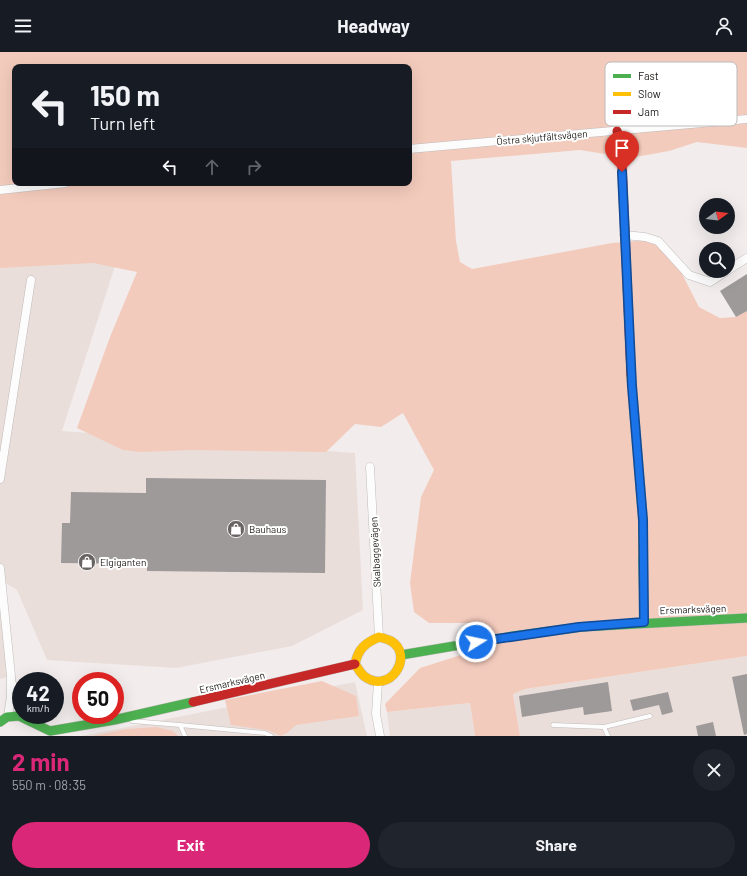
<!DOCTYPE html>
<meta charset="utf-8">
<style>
body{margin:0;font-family:Barlow,sans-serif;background:#20242c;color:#f1f3f6;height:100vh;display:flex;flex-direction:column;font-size:15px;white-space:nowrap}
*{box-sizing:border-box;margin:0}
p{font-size:13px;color:#9ea1a6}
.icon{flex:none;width:22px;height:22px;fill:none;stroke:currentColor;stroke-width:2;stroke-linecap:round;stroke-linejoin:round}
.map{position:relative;height:684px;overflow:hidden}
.panel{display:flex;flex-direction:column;background:#171b24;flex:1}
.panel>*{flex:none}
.guide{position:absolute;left:12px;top:12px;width:400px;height:122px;border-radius:8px;box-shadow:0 4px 16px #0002;background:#171b24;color:#f1f3f6;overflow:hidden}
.needle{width:26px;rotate:75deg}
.fabs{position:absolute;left:699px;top:146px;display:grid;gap:8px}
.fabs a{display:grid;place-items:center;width:36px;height:36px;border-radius:50%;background:#171b24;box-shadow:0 4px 16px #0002;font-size:20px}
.speed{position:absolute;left:12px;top:620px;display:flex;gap:8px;font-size:20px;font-weight:700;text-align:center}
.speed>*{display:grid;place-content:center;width:52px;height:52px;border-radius:50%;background:#171b24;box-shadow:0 4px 16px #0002;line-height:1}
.speed small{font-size:10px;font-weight:400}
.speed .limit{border:6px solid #d22;background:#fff;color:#111}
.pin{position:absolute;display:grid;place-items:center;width:34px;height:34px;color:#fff;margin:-41px -17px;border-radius:50% 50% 50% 0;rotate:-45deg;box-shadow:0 0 4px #0007}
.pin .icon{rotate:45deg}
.me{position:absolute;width:44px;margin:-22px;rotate:80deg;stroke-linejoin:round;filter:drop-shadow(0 0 3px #0008)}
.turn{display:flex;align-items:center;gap:14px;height:84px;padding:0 12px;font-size:18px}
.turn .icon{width:52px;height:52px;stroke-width:2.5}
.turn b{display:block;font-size:28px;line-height:34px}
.lanes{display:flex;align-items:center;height:38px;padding:0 12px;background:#0003;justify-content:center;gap:20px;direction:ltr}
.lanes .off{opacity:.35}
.round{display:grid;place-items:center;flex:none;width:42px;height:42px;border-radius:21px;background:#20242c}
.headline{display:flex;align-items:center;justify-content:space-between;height:68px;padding:0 12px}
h1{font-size:24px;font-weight:700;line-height:30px;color:#db2777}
.action{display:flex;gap:8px;margin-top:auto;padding:8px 12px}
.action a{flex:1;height:46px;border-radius:24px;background:#db2777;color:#fff;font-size:16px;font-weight:700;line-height:46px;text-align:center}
.action a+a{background:#20242c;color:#f1f3f6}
header{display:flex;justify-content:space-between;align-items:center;height:52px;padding:0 12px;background:#171b24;font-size:18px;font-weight:700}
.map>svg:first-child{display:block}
.built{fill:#eadeda}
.green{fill:#f3cbbc;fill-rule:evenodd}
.building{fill:#9e9a9a}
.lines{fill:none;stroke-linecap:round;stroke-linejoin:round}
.lane-casing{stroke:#c0bcbb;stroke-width:5}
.street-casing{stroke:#c0bcbb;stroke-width:9}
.fast-casing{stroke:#c0bcbb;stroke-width:10}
.slow-casing{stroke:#c0bcbb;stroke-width:10}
.jam-casing{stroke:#c0bcbb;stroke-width:10}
.lane{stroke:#fdfcfc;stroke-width:4}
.street{stroke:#fdfcfc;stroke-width:8}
.fast{stroke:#4caf50;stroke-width:9}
.slow{stroke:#ffc107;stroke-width:9}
.jam{stroke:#c62828;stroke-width:9}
.route-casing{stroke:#114b97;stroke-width:10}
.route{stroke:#1a73e8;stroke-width:7}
.labels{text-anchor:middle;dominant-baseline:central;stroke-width:4;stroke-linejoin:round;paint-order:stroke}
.street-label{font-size:10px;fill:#1e1b19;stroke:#fff}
.poi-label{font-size:10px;fill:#1e1b19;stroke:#fff;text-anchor:start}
.key{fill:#fff;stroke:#bcbbba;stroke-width:1}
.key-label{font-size:11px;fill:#1e1b19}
</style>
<header><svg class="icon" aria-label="menu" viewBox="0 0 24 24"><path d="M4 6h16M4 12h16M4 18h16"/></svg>Headway<svg class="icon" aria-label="person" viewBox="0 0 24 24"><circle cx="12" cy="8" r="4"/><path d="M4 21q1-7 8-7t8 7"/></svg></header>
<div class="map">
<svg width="747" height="684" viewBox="0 0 747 684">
<rect width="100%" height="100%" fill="#f2edec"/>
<path class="built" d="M0 185 123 189 62 379 355 401 363 558 292 594 176 616 47 608 17 538 2 529 11 624 0 627Z
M747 604V684H520L513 642 525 637Z
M355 630 367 684H81Z
M470 651 475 684H390L387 660Z"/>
<path class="green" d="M0 0H747V96L697 90 669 99 630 106 580 98 451 109 456 189 460 210 472 217 612 191 648 188 663 198 681 220 699 255 720 266 736 265 747 259V604L525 637 513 642 520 684H475L470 651 387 660 385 652 420 616 483 596 479 579 473 571H429L414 560 410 531 421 445 434 418 403 361 381 375 355 372 326 400 192 398 141 400 123 398 77 376 110 285 137 220 93 211 0 216ZM15 15H409V131H15Z
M322 629 356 644 359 664 296 673 287 681 281 684 267 678 231 673 225 648Z
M156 675 173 679 178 684H93L127 677Z"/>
<path class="building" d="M747 222V259L736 265 720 239Z
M146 426 326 428 325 521 147 519V512L61 511 62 471H70L71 440 146 441Z
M747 622V682L744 683 732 625Z
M608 630 612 659 584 663 583 655 522 665 519 644Z
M668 640 673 660 662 663 659 653 633 659 630 648Z
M713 670 716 684H698L696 674Z"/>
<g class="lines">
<defs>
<path id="lane" d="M132 669 180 673 185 684
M180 673 265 681 271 684
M553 673 604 675
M608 684 604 675 650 664"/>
<path id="street" d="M409 97 747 67
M0 138 65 131
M624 183 645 185 658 189 689 223 710 230 727 219
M728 218 747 206
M370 415 379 585
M0 427 31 228
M0 516 11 624V644L8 664
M378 630 376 662 380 684
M13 633 21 653"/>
<path id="fast" d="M643 505 644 570
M401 603 513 584 581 575 747 566
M0 670 7 665 19 664 50 679 114 668 193 650"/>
<path id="slow" d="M631 323 643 468V505
M379 585C383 586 387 587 391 589 415 603 390 644 364 624 360 621 358 616 355 612 358 597 365 591 379 585Z"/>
<path id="jam" d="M617 79 621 89 631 323
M193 650 355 612"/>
</defs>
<use href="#lane" class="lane-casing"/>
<use href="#street" class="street-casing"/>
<use href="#fast" class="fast-casing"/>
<use href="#slow" class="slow-casing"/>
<use href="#jam" class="jam-casing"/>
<use href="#lane" class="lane"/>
<use href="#street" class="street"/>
<use href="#fast" class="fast"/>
<use href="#slow" class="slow"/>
<use href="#jam" class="jam"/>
</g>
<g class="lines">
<defs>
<path id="route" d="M476 590 579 575 644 570 643 468 632 334 622 120"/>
</defs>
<use href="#route" class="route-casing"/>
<use href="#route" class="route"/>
</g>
<defs>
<symbol id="shop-disc" viewBox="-11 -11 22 22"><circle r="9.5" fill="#686463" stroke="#fff"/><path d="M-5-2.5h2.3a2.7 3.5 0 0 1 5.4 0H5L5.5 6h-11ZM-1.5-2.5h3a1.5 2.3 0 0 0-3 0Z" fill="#fff"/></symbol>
</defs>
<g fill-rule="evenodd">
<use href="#shop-disc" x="226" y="467" width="20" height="20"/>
<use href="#shop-disc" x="77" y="500" width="20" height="20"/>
</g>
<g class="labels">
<g class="street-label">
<text transform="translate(542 85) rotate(-5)">Östra skjutfältsvägen</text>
<text transform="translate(375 500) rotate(-93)">Skalbaggevägen</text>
<text transform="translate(693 557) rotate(-2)">Ersmarksvägen</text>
<text transform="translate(232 630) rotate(-13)">Ersmarksvägen</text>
</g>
<g class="poi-label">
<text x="249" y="477">Bauhaus</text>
<text x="100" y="510">Elgiganten</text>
</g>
</g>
<rect x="605" y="10" width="132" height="64" rx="6" class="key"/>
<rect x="613" y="22" width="18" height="4" fill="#4caf50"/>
<rect x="613" y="40" width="18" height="4" fill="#ffc107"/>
<rect x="613" y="58" width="18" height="4" fill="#c62828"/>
<g class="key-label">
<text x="638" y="28">Fast</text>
<text x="638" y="46">Slow</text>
<text x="638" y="64">Jam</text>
</g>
</svg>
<div class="fabs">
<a><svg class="needle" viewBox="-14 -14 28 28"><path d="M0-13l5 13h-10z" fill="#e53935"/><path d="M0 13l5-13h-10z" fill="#9ea1a6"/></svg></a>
<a><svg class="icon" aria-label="search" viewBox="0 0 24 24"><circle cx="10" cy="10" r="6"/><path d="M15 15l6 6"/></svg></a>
</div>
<div class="speed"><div>42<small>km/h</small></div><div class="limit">50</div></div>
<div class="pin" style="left:622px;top:120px;background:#d93025"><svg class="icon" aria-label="arrive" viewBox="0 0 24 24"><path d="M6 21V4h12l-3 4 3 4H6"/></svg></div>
<svg class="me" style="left:476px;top:590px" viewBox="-20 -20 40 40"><circle r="17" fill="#1a73e8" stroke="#fff" stroke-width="3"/><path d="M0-11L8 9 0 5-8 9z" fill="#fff"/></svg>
<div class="guide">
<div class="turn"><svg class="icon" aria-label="left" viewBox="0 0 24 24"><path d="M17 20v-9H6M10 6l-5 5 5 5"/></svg><div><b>150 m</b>Turn left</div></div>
<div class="lanes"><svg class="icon" aria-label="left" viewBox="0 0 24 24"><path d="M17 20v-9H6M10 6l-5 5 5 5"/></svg><svg class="icon off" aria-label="ahead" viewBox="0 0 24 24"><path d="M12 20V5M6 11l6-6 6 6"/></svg><svg class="icon off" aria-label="right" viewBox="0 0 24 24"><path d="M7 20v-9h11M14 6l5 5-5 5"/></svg></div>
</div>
</div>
<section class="panel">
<div class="headline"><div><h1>2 min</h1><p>550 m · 08:35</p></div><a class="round"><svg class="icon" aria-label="close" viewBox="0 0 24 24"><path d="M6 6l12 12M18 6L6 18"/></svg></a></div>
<div class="action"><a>Exit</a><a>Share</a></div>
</section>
